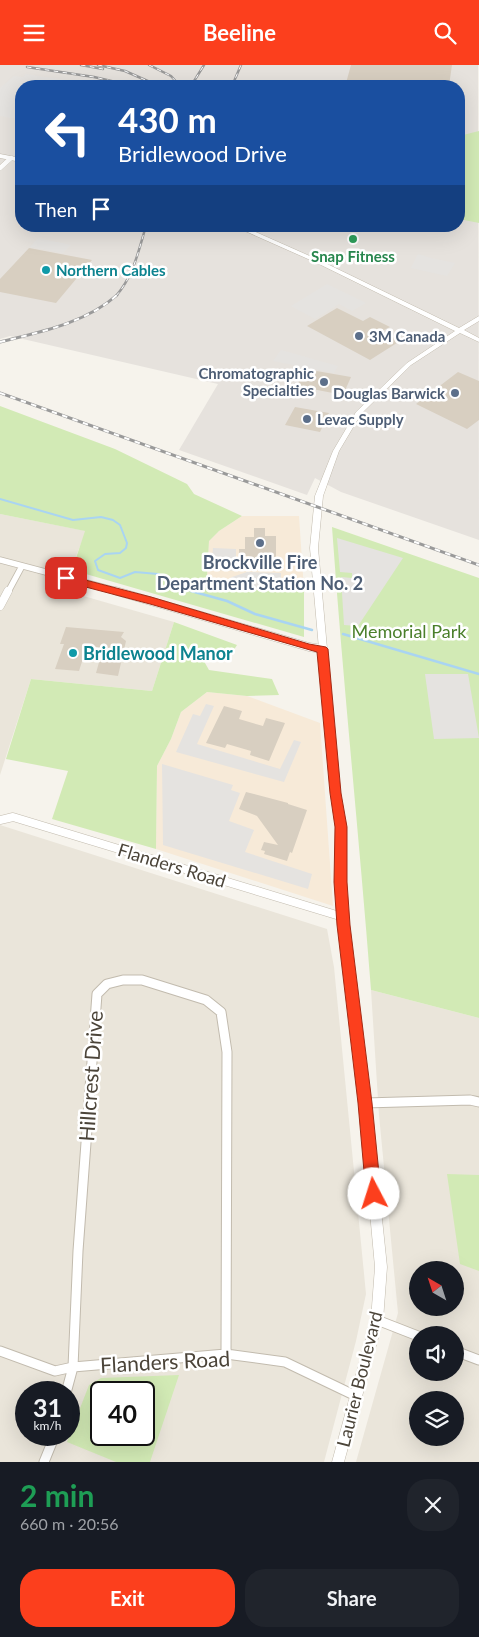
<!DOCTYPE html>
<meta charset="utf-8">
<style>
body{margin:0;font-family:Lato,sans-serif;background:#20242c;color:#f1f3f6;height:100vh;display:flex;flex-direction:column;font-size:19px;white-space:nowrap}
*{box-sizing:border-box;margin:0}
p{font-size:16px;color:#9ea1a6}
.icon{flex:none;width:28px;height:28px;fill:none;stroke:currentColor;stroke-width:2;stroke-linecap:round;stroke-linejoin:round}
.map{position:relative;height:1397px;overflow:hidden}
.details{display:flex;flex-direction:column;background:#171b24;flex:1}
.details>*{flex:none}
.top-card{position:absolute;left:15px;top:15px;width:450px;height:152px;border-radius:20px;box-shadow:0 5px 20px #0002;background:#1a4fa0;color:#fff;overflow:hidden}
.needle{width:32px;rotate:321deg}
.buttons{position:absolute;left:409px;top:1196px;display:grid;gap:10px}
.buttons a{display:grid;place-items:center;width:55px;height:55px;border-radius:50%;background:#171b24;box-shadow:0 5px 20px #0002;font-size:25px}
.speed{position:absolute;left:15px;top:1316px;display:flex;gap:10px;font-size:25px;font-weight:700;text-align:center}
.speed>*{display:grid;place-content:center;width:65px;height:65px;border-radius:50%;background:#171b24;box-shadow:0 5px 20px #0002;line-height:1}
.speed small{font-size:12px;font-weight:400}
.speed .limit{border:2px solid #111;border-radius:8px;background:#fff;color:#111}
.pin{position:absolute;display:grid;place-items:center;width:42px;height:42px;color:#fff;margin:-21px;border-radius:10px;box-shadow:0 2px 8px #0006}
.me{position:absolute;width:55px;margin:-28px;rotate:355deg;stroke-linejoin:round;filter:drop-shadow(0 0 4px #0008)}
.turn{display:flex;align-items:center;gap:18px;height:105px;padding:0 20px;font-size:22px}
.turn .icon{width:65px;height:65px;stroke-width:2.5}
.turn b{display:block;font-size:35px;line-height:42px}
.then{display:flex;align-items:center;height:48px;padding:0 20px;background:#0003;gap:10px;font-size:19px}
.round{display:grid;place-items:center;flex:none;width:52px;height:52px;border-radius:20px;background:#20242c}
.summary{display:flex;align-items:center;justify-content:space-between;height:85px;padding:0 20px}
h1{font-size:30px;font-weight:700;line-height:38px;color:#1e9e55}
.primary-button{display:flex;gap:10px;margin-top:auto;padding:10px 20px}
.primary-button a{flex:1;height:58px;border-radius:20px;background:#fc3f1d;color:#fff;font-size:20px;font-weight:700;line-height:58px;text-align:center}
.primary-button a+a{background:#20242c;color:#f1f3f6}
header{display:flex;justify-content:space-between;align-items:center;height:65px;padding:0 20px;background:#fc3f1d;color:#fff;font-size:22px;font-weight:700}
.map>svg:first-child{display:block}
.residential{fill:#eae5da;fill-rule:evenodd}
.commercial{fill:#f7ead8}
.industrial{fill:#e6e2dd;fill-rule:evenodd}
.green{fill:#d2eab5;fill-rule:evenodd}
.parking{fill:#e5e3e0}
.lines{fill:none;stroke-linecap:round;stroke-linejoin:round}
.stream-far1{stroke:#a9d4f2;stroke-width:2}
.stream{stroke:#a9d4f2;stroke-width:2.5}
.building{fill:#d8cfc1}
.minor-far3-casing{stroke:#c2bbae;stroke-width:5}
.minor-far2-casing{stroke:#c2bbae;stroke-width:7}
.minor-far1-casing{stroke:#c2bbae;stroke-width:9}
.minor-casing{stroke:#c2bbae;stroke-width:11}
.tertiary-casing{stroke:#c2bbae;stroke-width:1}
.minor-far3{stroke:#fff;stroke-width:4.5}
.minor-far2{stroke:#fff;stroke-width:5.5}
.minor-far1{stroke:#fff;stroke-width:8}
.minor{stroke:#fff;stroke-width:9}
.tertiary{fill:#fff;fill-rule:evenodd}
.rail-far1-casing{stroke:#9a9a9a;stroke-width:2.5}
.rail-casing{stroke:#9a9a9a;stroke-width:3}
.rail-far1{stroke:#fff;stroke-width:1;stroke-dasharray:4.5;stroke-linecap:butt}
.rail{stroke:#fff;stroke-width:2;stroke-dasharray:5.5;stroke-linecap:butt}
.route{fill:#fc3f1d;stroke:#a42913}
.leisure-dot{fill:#2e9e5b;stroke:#fff;stroke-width:2}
.culture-dot{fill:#0f9aa8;stroke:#fff;stroke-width:2}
.service-dot{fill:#5c6f8a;stroke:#fff;stroke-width:2}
.labels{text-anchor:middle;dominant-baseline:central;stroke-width:5;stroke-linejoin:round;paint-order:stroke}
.far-leisure-label{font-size:15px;font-weight:bold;fill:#27864d;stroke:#fff}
.far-culture-label{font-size:15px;font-weight:bold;fill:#0d838f;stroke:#fff;text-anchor:start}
.far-service-label{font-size:15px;font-weight:bold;fill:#4e5e75;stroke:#fff;text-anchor:start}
.service-label{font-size:18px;font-weight:bold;fill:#4e5e75;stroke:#fff}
.park-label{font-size:18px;fill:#4a7f2a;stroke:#fff}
.culture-label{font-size:18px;font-weight:bold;fill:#0d838f;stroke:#fff;text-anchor:start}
.street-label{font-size:18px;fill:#4b4439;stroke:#fff}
.near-street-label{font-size:21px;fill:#4b4439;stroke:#fff}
</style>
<header><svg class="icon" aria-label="menu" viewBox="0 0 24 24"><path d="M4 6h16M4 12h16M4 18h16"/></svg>Beeline<svg class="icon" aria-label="search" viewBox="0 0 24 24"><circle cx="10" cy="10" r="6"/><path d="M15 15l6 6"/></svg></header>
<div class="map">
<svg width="479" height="1397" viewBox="0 0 479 1397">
<rect width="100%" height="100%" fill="#f6f3ec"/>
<path class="residential" d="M0 449 86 466 73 499 66 526 174 557 152 626 31 614 0 710Z
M0 760 327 864 334 902 366 1229 356 1276 324 1397H0ZM26 1328H69V1370H26ZM101 1328H144V1370H101Z
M371 925 479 953V1397H356L398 1248 379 1050ZM418 1205H455V1242H418ZM418 1270H455V1308H418ZM418 1335H455V1372H418Z"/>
<path class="commercial" d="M242 451H299L304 525H238L207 512 209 476 219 466Z
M207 627 247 631 320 658 333 841 156 784 157 701 171 674 181 647Z"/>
<path class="industrial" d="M0 0H478L479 475 341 427 315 413 307 430 179 385 218 319 10 271 0 274ZM21 21H459V161H21Z"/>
<path class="green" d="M479 66V158L459 154V71Z
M0 341 115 384 187 419 194 429 242 451 219 466 209 476 207 512 238 525H304V572L72 505 85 466 0 449Z
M332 462 479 513V953L371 925C359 770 343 617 332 462Z
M174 557 237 580 228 594 201 591 209 605 272 614 279 630 247 631 207 627 181 647 171 674 157 701 156 784 52 754 68 706 6 694 31 614 152 626Z
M447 1109 479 1110V1206L460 1199Z
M179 1310 150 1397H116L67 1377 89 1320 101 1313ZM101 1328H144V1370H101Z"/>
<path class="parking" d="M26 9 103 21H21V55L0 51V23L14 11 23 12Z
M38 173 71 180 63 188 30 182Z
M418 189 431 193 455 198 447 211 411 203Z
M327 219 366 238 352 246 339 239 315 254 291 241Z
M281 285 338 301 334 308 273 296Z
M337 473 403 493 358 561 344 560 341 512 352 513V508L340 507Z
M213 483 236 484V494L243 495V506L211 505Z
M247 507 281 508V523H247L228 516 232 512Z
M425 609H468L479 673 434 674Z
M206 639 214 641 197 679 280 704 294 675 301 677 284 717 176 687 193 649 200 651Z
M162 699 233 720 231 725 240 728 229 756 254 765 245 787 312 809 308 824 163 780Z"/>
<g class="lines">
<path class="stream-far1" d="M0 434 73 455 101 452 113 455 120 460 127 478 126 483 120 488 105 489 95 496 98 505 120 513 135 507 158 509 194 527"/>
<path class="stream" d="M191 526 227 536 255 549 312 565
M343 569 479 609"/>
</g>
<path class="building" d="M351 0H452L449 21H403L346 18Z
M29 183 92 195 56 238 0 227V214Z
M337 243 363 256 370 252 390 262 382 266 400 276 370 295 307 261Z
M305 304 351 312 343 330 297 321Z
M458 307 479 316V355L467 364 416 339Z
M295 342 329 348 320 367 285 360Z
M254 463H265V471H276V504H264V501H249V491H239V484H245V472H254Z
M66 562 124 567 121 572 126 576 118 611 96 608 103 583 87 581 79 606 55 604 64 579H60Z
M224 641 242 646 239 654 263 661 266 653 285 658 269 696 250 690 251 686 227 679 225 683 206 678Z
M246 727 288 738V739L307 745 292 788 290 787 287 796 264 789 265 786 261 785 264 777 278 780 257 751 239 744Z"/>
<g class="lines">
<defs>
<path id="minor-far3" d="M0 103 11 93"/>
<path id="minor-far2" d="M0 495 121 527
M8 527 22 501"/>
<path id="minor-far1" d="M116 526 309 582 322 584
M0 541 8 526
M0 755 13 752 343 852"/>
<path id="minor" d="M365 1038 470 1035 479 1037
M377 1255 418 1271
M0 1286 55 1306 73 1302 226 1289 285 1297 356 1331
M455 1286 479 1295
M66 1328 73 1302 78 1186 97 929 107 919 123 915H142L206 935 221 947 227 987 226 1289
M44 1397 55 1370"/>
<path id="tertiary" d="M0 89 21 93V97L0 93Z
M234 161H242L321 196 459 263 479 251V256L464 265 479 273V277L460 268 411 300 361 349 339 386 323 431 318 483 340 729 346 762 345 817 348 860 370 1038 387 1202 383 1255 344 1397H332L371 1255 375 1202 360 1038 338 860 335 817 336 762 332 729 310 483 315 431 333 386 356 347 407 298 455 266 317 198Z"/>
</defs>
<use href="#minor-far3" class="minor-far3-casing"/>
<use href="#minor-far2" class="minor-far2-casing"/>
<use href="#minor-far1" class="minor-far1-casing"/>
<use href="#minor" class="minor-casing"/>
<use href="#tertiary" class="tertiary-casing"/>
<use href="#minor-far3" class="minor-far3"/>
<use href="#minor-far2" class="minor-far2"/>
<use href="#minor-far1" class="minor-far1"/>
<use href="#minor" class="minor"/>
<use href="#tertiary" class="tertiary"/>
<defs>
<path id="rail-far1" d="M81 0 103 4
M98 0 125 6 159 21
M149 0 171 11 180 21
M27 2 94 12 133 21
M191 21 204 0
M232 21 241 0
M116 231C134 210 138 187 146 161"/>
<path id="rail" d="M0 277C40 267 86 258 117 230
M0 328 479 500"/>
</defs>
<use href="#rail-far1" class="rail-far1-casing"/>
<use href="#rail" class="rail-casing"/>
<use href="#rail-far1" class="rail-far1"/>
<use href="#rail" class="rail"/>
</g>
<path class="route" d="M66 510 151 532 309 579 326 582 328 584 341 728 347 762V817L350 860 372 1038 381 1129 379 1134 374 1137 368 1134 366 1129 358 1038 337 860 334 817 335 762 330 728 317 587 150 539 63 516 61 513Z"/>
<circle class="leisure-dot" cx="353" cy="174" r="5"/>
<g class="culture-dot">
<circle cx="46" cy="205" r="5"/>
<circle cx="73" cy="588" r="5"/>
</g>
<g class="service-dot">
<circle cx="359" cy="271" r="5"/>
<circle cx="324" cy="317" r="5"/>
<circle cx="455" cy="328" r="5"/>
<circle cx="307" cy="354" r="5"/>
<circle cx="260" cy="478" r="5"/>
</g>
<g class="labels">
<g class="far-leisure-label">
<text x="353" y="191">Snap Fitness</text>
</g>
<g class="far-culture-label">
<text x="56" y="205">Northern Cables</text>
</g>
<g class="far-service-label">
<text x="369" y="271">3M Canada</text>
<text x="314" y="308" text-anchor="end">Chromatographic<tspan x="314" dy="17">Specialties</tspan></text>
<text x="445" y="328" text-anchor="end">Douglas Barwick</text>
<text x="317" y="354">Levac Supply</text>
</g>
<g class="service-label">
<text x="260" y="497">Brockville Fire<tspan x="260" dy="21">Department Station No. 2</tspan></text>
</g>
<g class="park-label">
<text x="409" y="566">Memorial Park</text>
</g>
<g class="culture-label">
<text x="83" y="588">Bridlewood Manor</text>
</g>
<g class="street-label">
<text transform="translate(172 800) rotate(17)">Flanders Road</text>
<text transform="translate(359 1314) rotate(-76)">Laurier Boulevard</text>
</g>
<g class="near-street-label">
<text transform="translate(90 1011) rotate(-86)">Hillcrest Drive</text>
<text transform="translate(165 1296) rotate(-3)">Flanders Road</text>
</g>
</g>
</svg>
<div class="buttons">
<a><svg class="needle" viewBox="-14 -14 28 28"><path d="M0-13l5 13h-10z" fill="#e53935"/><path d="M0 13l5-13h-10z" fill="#9ea1a6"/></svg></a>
<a><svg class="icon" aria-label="sound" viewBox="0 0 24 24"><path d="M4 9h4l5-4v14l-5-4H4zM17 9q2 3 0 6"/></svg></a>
<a><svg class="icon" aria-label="layers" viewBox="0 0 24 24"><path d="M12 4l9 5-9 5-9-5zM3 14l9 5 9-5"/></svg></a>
</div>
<div class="speed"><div>31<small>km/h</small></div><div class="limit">40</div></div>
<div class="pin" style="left:66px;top:513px;background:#d93025"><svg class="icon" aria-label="arrive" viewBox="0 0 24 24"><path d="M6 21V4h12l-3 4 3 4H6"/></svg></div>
<svg class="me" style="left:374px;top:1129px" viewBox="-20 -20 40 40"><circle r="19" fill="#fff"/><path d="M0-13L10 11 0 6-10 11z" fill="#fc3f1d"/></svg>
<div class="top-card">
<div class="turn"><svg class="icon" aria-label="left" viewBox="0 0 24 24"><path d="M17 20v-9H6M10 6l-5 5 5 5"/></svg><div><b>430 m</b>Bridlewood Drive</div></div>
<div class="then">Then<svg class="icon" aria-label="arrive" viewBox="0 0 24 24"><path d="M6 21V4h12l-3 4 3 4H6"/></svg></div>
</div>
</div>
<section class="details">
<div class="summary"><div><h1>2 min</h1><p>660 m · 20:56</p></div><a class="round"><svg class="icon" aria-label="close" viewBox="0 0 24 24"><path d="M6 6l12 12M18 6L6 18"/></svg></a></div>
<div class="primary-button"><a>Exit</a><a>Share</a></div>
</section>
